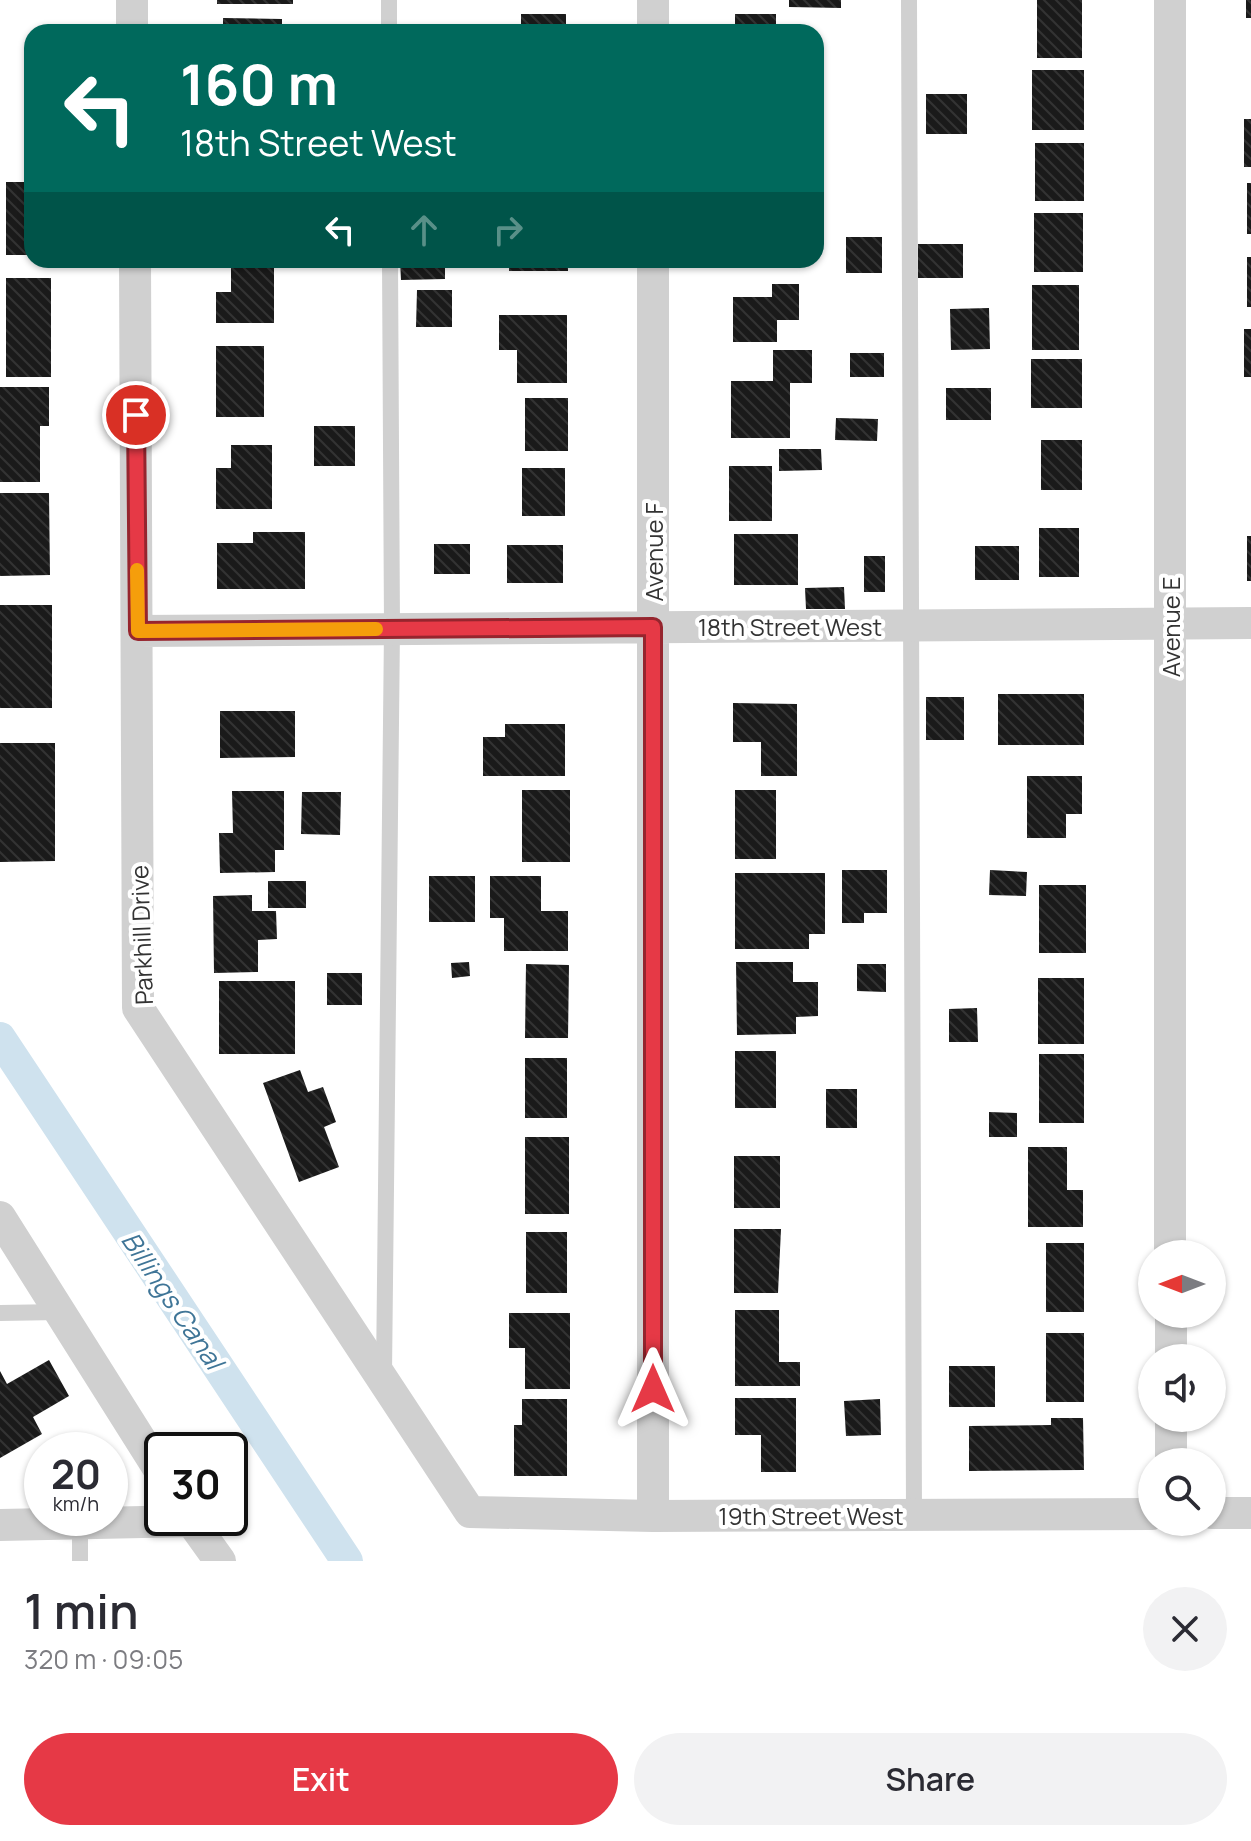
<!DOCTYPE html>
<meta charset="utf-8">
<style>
body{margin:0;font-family:Manrope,sans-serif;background:#f2f2f3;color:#2b2b33;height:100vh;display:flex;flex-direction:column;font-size:30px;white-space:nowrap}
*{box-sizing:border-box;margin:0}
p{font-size:26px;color:#7c7c81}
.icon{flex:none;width:44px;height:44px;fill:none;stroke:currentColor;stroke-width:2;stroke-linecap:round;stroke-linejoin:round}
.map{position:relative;height:1561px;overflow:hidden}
.drawer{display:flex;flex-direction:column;background:#fff;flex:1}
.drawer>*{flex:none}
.guide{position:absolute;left:24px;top:24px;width:800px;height:244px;border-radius:24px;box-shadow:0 2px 6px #0004;background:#00695c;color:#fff;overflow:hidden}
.needle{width:52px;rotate:270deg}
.tools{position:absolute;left:1138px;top:1240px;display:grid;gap:16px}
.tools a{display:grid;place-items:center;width:88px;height:88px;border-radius:50%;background:#fff;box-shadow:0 2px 6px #0004;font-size:40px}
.speed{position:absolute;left:24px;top:1432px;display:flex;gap:16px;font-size:40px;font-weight:700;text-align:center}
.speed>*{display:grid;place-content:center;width:104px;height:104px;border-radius:50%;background:#fff;box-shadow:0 2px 6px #0004;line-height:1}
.speed small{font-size:20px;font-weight:400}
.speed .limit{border:4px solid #111;border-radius:12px;background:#fff;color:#111}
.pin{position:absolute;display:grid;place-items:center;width:68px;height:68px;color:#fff;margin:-34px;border:4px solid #fff;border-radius:50%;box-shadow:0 2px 8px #0007}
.me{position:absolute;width:88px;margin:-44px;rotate:0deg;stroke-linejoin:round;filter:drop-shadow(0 0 6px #0008)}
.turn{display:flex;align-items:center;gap:28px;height:168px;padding:0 24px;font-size:36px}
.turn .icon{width:104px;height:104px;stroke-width:2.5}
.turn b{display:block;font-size:56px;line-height:68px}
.lanes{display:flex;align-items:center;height:76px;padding:0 24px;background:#0003;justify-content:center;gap:40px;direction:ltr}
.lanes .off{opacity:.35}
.round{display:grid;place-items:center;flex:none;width:84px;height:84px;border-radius:42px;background:#f2f2f3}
.overview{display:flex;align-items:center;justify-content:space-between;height:136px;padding:0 24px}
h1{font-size:48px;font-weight:600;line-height:60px}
.button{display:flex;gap:16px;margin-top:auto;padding:16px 24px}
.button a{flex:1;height:92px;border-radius:48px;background:#e63946;color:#fff;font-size:32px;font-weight:600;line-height:92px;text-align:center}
.button a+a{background:#f2f2f3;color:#2b2b33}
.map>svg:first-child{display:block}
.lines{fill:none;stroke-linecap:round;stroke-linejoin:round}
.canal{stroke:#cfe2ee;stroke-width:32}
.building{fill:url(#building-back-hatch)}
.service{stroke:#d0d0d0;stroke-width:16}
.minor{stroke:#d0d0d0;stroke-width:32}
.route-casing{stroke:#96252e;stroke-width:20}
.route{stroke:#e63946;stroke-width:14}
.slow{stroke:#f59e0b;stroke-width:14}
.labels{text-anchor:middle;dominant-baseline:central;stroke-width:8;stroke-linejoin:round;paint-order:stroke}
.street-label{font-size:24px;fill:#333;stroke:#fff}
.water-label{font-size:26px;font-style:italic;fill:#3f7597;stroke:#fff}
</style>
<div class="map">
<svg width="1251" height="1561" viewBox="0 0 1251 1561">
<defs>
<pattern id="building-back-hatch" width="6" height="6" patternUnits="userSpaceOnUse" patternTransform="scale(2)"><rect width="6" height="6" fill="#1a1a1a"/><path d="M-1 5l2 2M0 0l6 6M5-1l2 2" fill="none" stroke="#333"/></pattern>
</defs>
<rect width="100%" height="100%" fill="#fff"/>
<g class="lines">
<path class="canal" d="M0 1038 347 1561"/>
</g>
<path class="building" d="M217 0H293V4H217Z
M789 0H841V8L789 7Z
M1037 0H1082V58H1037Z
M1246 0H1251V18H1246Z
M521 14H566V32H521Z
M735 14H776V32H735Z
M223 18 282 19V32H223Z
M1032 70H1084V130H1032Z
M926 94H967V134H926Z
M1244 119H1251V167H1244Z
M1035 143H1084V201H1035Z
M6 182H32V255H6Z
M1247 183H1251V234H1247Z
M1034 213H1083V272H1034Z
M846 237H882V273H846Z
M918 244H963V278H918Z
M1247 257H1251V307H1247Z
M231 260H274V323H216V292H231Z
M400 260H445V279L401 280Z
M509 260H568V271H509Z
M734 260H778V268H734Z
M6 278H51V377H6Z
M772 284H799V320H777V342H733V297H772Z
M1032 285H1079V350H1032Z
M417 290H452V327H416Z
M989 308 990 349 951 350 950 309Z
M499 315H567V383H517V350H499Z
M1244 329H1251V377H1244Z
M216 346H264V417H216Z
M773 350H812V383H790V438H731V381H773Z
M850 353H884V377H850Z
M1031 359H1082V408H1031Z
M0 387H49V426H40V482H0Z
M946 388H991V420H946Z
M525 398H568V451H525Z
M836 418 878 419 877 441 835 440Z
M314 426H355V466H314Z
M1041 440H1082V490H1041Z
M231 445H272V509H216V468H231Z
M779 449H821L822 470 779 471Z
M729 466H772V521H729Z
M522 468H565V516H522Z
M0 493H49L50 575 0 576Z
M1039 528H1079V577H1039Z
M253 532H305V589H217V543H253Z
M734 534H798V585H734Z
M1247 536H1251V581H1247Z
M434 544H470V574H434Z
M507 545H563V583H507Z
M975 546H1019V580H975Z
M864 556H885V592H864Z
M844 587 845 609H806L805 588Z
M0 605H52V708H0Z
M998 694H1084V745H998Z
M926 697H964V740H926Z
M733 703 797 704V776H761V742H733Z
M220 711H295V757L220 758Z
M505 724H565V776H483V737H505Z
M0 743H55V861L0 862Z
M1027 776H1082V814H1066V838H1027Z
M522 790H570V862H522Z
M735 790H776V859H735Z
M232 791H284V850H275V872L220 873 219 833H233Z
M302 792H341L340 835 301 834Z
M842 870H887V913H864V923H842Z
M990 870 1027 872 1026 896 989 895Z
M735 873H825V934H809V949H735Z
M429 876H475V922H429Z
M490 876H541V911H568V951H504V918H490Z
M268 881H306V908H268Z
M1039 885H1086V953H1039Z
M252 895V911H276L277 939 258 940V972L214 973 213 896Z
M469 962 470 976 452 978 451 963Z
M736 962H793V982H818V1016L796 1017V1034L737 1035Z
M526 964 569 965 568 1038H525Z
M857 964H886V992L857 991Z
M327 973H362V1005H327Z
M1038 978H1084V1044H1038Z
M219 981H295V1054H219Z
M977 1008 978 1042H949V1009Z
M735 1051H776V1108H735Z
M1039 1054H1084V1123H1039Z
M525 1058H567V1118H525Z
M300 1070 308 1092 323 1087 336 1122 324 1127 339 1167 299 1182 263 1083Z
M826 1089H857V1128H826Z
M989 1112 1017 1113V1137H989Z
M525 1137H569V1214H525Z
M1028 1147H1067V1190H1083V1227H1028Z
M734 1156H780V1208H734Z
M734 1229H781L778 1293H734Z
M526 1232H567V1293H526Z
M1046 1243H1084V1312H1046Z
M735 1310H779V1362H800V1386H735Z
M509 1313H570V1389H525V1348H509Z
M1046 1333H1084V1402H1046Z
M49 1360 69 1396 33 1417 42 1434 0 1458V1371L7 1384Z
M949 1366H995V1407H949Z
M735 1398H796V1472H761V1435H735Z
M522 1399H567V1476H514V1425H522Z
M880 1399 881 1435 846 1436 844 1401Z
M1051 1418H1083L1084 1470 969 1471V1426L1051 1425Z"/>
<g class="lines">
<path class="service" d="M389 0V32
M909 0 914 1515
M0 1313 60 1312
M384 1374 392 629 390 260
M80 1561V1523"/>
<path class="minor" d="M132 0V32
M1170 0V1254
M653 32V0
M135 260 138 1008 470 1512 653 1516 1152 1514
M138 631 1251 623
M0 1217 162 1474
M1171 1314V1358
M1171 1418V1462
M1212 1513H1251
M653 1516V260
M189 1518 220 1561
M0 1525 191 1521"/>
</g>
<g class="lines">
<defs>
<path id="route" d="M136 415 138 631 653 627V1389"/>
</defs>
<use href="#route" class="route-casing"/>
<use href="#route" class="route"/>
<path class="slow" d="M137 570 138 631 376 629"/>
</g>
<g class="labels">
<g class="street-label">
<text transform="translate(653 552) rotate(-90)">Avenue F</text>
<text x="790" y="626">18th Street West</text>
<text transform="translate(1170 627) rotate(-90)">Avenue E</text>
<text transform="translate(141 935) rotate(-92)">Parkhill Drive</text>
<text x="811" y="1515">19th Street West</text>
</g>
<g class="water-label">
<text transform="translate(173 1300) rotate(56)">Billings Canal</text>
</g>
</g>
</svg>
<div class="tools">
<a><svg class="needle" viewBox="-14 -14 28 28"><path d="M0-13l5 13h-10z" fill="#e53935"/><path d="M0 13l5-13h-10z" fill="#7c7c81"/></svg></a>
<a><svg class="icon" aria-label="sound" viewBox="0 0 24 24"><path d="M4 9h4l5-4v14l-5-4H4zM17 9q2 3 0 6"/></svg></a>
<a><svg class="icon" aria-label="search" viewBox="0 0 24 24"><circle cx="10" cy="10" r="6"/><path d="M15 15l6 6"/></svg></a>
</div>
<div class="speed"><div>20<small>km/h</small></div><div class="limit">30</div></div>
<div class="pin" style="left:136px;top:415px;background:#d93025"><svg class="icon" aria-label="arrive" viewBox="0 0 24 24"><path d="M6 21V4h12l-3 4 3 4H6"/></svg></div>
<svg class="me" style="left:653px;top:1389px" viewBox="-20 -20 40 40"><path d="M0-17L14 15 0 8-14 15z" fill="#e63946" stroke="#fff" stroke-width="4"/></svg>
<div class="guide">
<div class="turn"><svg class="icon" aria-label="left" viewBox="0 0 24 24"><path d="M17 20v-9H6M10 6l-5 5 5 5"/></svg><div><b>160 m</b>18th Street West</div></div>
<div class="lanes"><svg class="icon" aria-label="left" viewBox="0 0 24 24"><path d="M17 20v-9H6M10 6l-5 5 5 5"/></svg><svg class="icon off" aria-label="ahead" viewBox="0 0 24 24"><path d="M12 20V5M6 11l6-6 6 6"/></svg><svg class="icon off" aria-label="right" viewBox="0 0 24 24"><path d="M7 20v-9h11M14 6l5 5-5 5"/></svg></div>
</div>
</div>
<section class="drawer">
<div class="overview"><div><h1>1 min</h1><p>320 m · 09:05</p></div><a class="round"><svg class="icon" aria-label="close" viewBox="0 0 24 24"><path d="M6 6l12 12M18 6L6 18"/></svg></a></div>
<div class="button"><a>Exit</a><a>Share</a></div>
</section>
